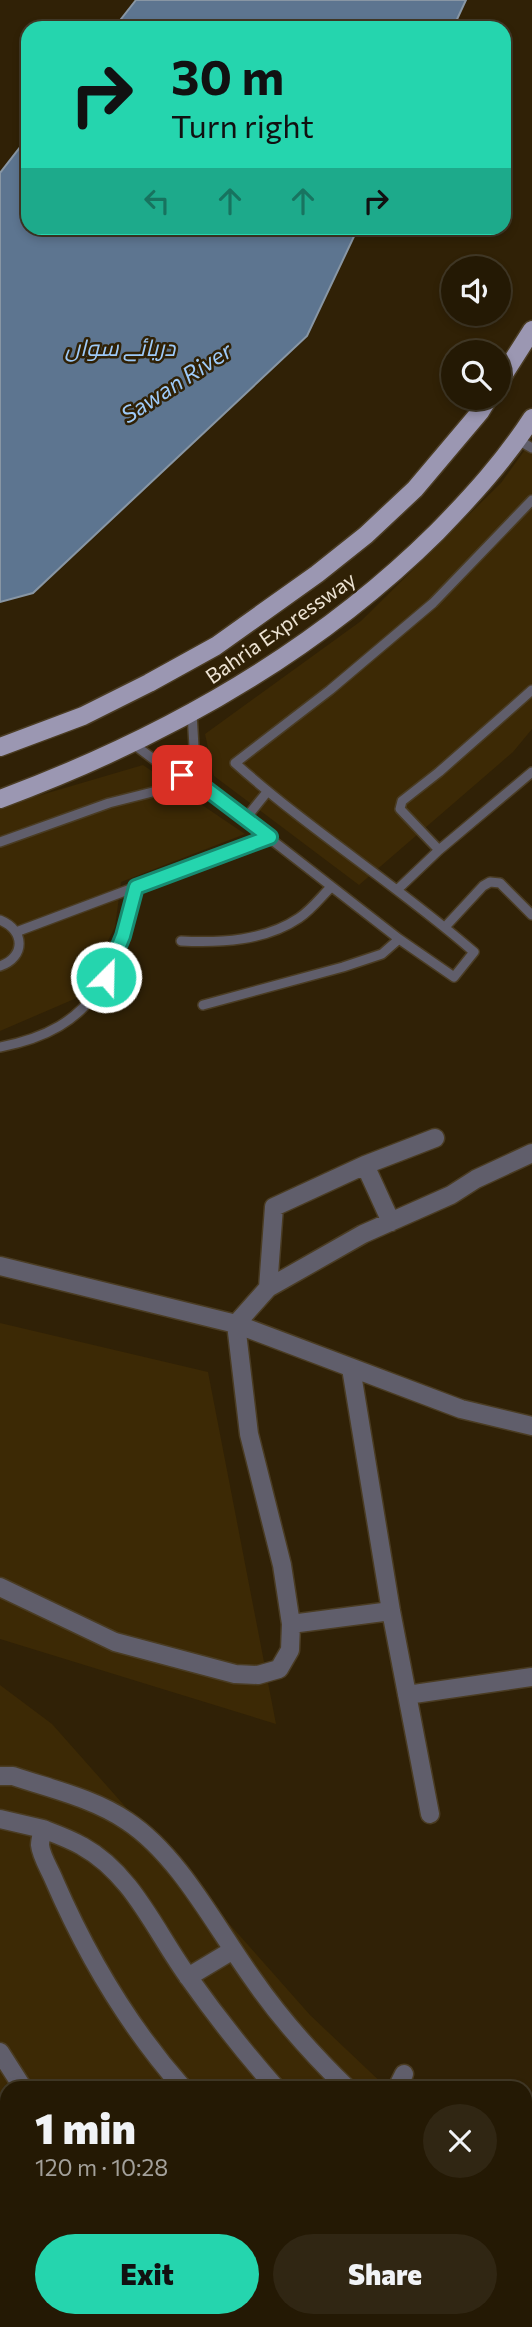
<!DOCTYPE html>
<meta charset="utf-8">
<style>
body{margin:0;font-family:Commissioner,Cairo,sans-serif;background:#302613;color:#f1f3f6;height:100vh;display:flex;flex-direction:column;font-size:26px;white-space:nowrap}
*{box-sizing:border-box;margin:0}
p{font-size:23px;color:#a3a09a}
.icon{flex:none;width:38px;height:38px;fill:none;stroke:currentColor;stroke-width:2;stroke-linecap:round;stroke-linejoin:round}
.map{position:relative;flex:1;overflow:hidden}
.panel{position:absolute;left:0px;top:2081px;width:532px;height:247px;display:flex;flex-direction:column;background:#241904;border-radius:21px 21px 0 0;box-shadow:0 4px 10px #0003,0 0 0 2px #413826}
.panel>*{flex:none}
.banner{position:absolute;left:21px;top:21px;width:490px;height:214px;border-radius:21px;box-shadow:0 4px 10px #0003,0 0 0 2px #413826;background:#25d5ae;color:#111;overflow:hidden}
.fabs{position:absolute;left:441px;top:256px;display:grid;gap:14px}
.fabs a{display:grid;place-items:center;width:70px;height:70px;border-radius:50%;background:#241904;box-shadow:0 4px 10px #0003,0 0 0 2px #413826;font-size:35px}
.pin{position:absolute;display:grid;place-items:center;width:60px;height:60px;color:#fff;margin:-30px;border-radius:14px;box-shadow:0 4px 10px #0006}
.me{position:absolute;width:77px;margin:-38px;rotate:23deg;stroke-linejoin:round;filter:drop-shadow(0 0 5px #0008)}
.turn{display:flex;align-items:center;gap:24px;height:147px;padding:0 35px;font-size:32px}
.turn .icon{width:91px;height:91px;stroke-width:2.5}
.turn b{display:block;font-size:49px;line-height:60px}
.lanes{display:flex;align-items:center;height:66px;padding:0 35px;background:#0003;justify-content:center;gap:35px;direction:ltr}
.lanes .off{opacity:.35}
.round{display:grid;place-items:center;flex:none;width:74px;height:74px;border-radius:37px;background:#302613}
.summary{display:flex;align-items:center;justify-content:space-between;height:119px;padding:0 35px}
h1{font-size:42px;font-weight:800;line-height:52px}
.button{display:flex;gap:14px;margin-top:auto;padding:14px 35px}
.button a{flex:1;height:80px;border-radius:42px;background:#25d5ae;color:#111;font-size:28px;font-weight:800;line-height:80px;text-align:center}
.button a+a{background:#302613;color:#f1f3f6}
.map>svg:first-child{display:block}
.built{fill:#3c2905}
.water{fill:#5d7590;stroke:#8896a4;stroke-width:2}
.lines{fill:none;stroke-linecap:round;stroke-linejoin:round}
.service-casing{stroke:#4a3c23;stroke-width:12}
.minor-casing{stroke:#4a3c23;stroke-width:21}
.primary-casing{stroke:#4a3c23;stroke-width:21}
.service{stroke:#605e6b;stroke-width:9}
.minor{stroke:#605e6b;stroke-width:18}
.primary{stroke:#9b97b2;stroke-width:18}
.route-casing{stroke:#188a71;stroke-width:18}
.route{stroke:#25d5ae;stroke-width:12}
.labels{text-anchor:middle;dominant-baseline:central;stroke-width:5;stroke-linejoin:round;paint-order:stroke}
.street-label{font-size:21px;fill:#ede3d3;stroke:#302106}
.water-label{font-size:23px;font-style:italic;fill:#9ecaf8;stroke:#302106}
</style>
<div class="map">
<svg width="532" height="2327" viewBox="0 0 532 2327">
<rect width="100%" height="100%" fill="#302106"/>
<path class="built" d="M532 440V729L513 752 359 885 214 776 205 734 361 621 501 483Z
M143 765 245 834 121 882 115 927 79 997 0 1031V807Z
M0 1323 208 1372 276 1724 0 1639Z
M0 1685 52 1724 310 2015 387 2088H7V2303L0 2295Z
M525 2129 532 2130V2327H31L24 2321 525 2320Z"/>
<path class="water" d="M136 0H466L453 28H114Z
M28 137V228H358L307 336 33 593 0 602V173Z"/>
<g class="lines">
<defs>
<path id="service" d="M518 440 532 448
M192 713 196 781 399 939 454 977 474 952C397 885 311 831 235 763L330 690 433 603 532 500
M132 743 168 770 196 781
M246 818 267 792
M0 842 109 803 196 781
M439 850 400 809 402 801 439 772 532 690
M398 889 439 850 532 772
M0 920C25 930 26 957 0 966
M445 927 483 886 490 882 500 883 532 915
M16 932 269 837
M181 941C220 943 265 941 299 918 311 910 321 897 331 887
M203 1005 343 967 382 954 399 939
M0 1047C98 1028 113 973 136 887"/>
<path id="minor" d="M365 1165 391 1222
M0 1266 236 1324 461 1409 532 1426
M268 1288 274 1207 365 1165 435 1138
M351 1368 391 1611 430 1814
M0 1587 115 1642 235 1674 258 1675 279 1669 290 1650 291 1624 282 1565 249 1434 236 1324 268 1288 363 1234 451 1195 476 1179 532 1153
M291 1624 391 1611
M407 1695 532 1677
M0 1776H13C51 1789 93 1798 127 1821 180 1856 216 1928 253 1979 280 2018 313 2055 347 2088
M0 1819 43 1829C42 1834 40 1840 40 1845 41 1856 50 1870 54 1880 86 1954 129 2027 183 2088
M43 1829C56 1834 70 1839 82 1846 133 1874 156 1933 189 1978 216 2016 245 2053 276 2088
M188 1977 233 1950
M0 2052 23 2088
M397 2088 404 2074
M0 2139 7 2149
M0 2218 7 2227
M525 2234 532 2235
M98 2320 104 2327
M183 2320 192 2327
M269 2320 279 2327"/>
<path id="primary" d="M499 382 532 330
M0 747 83 716 149 683 216 646 317 574 366 535 415 489 480 412 489 397
M0 799C162 739 314 654 437 532 472 496 505 460 532 418"/>
</defs>
<use href="#service" class="service-casing"/>
<use href="#minor" class="minor-casing"/>
<use href="#primary" class="primary-casing"/>
<use href="#service" class="service"/>
<use href="#minor" class="minor"/>
<use href="#primary" class="primary"/>
</g>
<g class="lines">
<defs>
<path id="route" d="M106 977 123 936 136 887 270 837 196 781 182 775"/>
</defs>
<use href="#route" class="route-casing"/>
<use href="#route" class="route"/>
</g>
<g class="labels">
<g class="street-label">
<text transform="translate(280 627) rotate(-35)">Bahria Expressway</text>
</g>
<g class="water-label">
<text x="120" y="347">دریائے سواں</text>
<text transform="translate(176 382) rotate(-33)">Sawan River</text>
</g>
</g>
</svg>
<div class="fabs">
<a><svg class="icon" aria-label="sound" viewBox="0 0 24 24"><path d="M4 9h4l5-4v14l-5-4H4zM17 9q2 3 0 6"/></svg></a>
<a><svg class="icon" aria-label="search" viewBox="0 0 24 24"><circle cx="10" cy="10" r="6"/><path d="M15 15l6 6"/></svg></a>
</div>
<div class="pin" style="left:182px;top:775px;background:#d93025"><svg class="icon" aria-label="arrive" viewBox="0 0 24 24"><path d="M6 21V4h12l-3 4 3 4H6"/></svg></div>
<svg class="me" style="left:106px;top:977px" viewBox="-20 -20 40 40"><circle r="17" fill="#25d5ae" stroke="#fff" stroke-width="3"/><path d="M0-11L8 9 0 5-8 9z" fill="#fff"/></svg>
<div class="banner">
<div class="turn"><svg class="icon" aria-label="right" viewBox="0 0 24 24"><path d="M7 20v-9h11M14 6l5 5-5 5"/></svg><div><b>30 m</b>Turn right</div></div>
<div class="lanes"><svg class="icon off" aria-label="left" viewBox="0 0 24 24"><path d="M17 20v-9H6M10 6l-5 5 5 5"/></svg><svg class="icon off" aria-label="ahead" viewBox="0 0 24 24"><path d="M12 20V5M6 11l6-6 6 6"/></svg><svg class="icon off" aria-label="ahead" viewBox="0 0 24 24"><path d="M12 20V5M6 11l6-6 6 6"/></svg><svg class="icon" aria-label="right" viewBox="0 0 24 24"><path d="M7 20v-9h11M14 6l5 5-5 5"/></svg></div>
</div>
<section class="panel">
<div class="summary"><div><h1>1 min</h1><p>120 m · 10:28</p></div><a class="round"><svg class="icon" aria-label="close" viewBox="0 0 24 24"><path d="M6 6l12 12M18 6L6 18"/></svg></a></div>
<div class="button"><a>Exit</a><a>Share</a></div>
</section>
</div>
